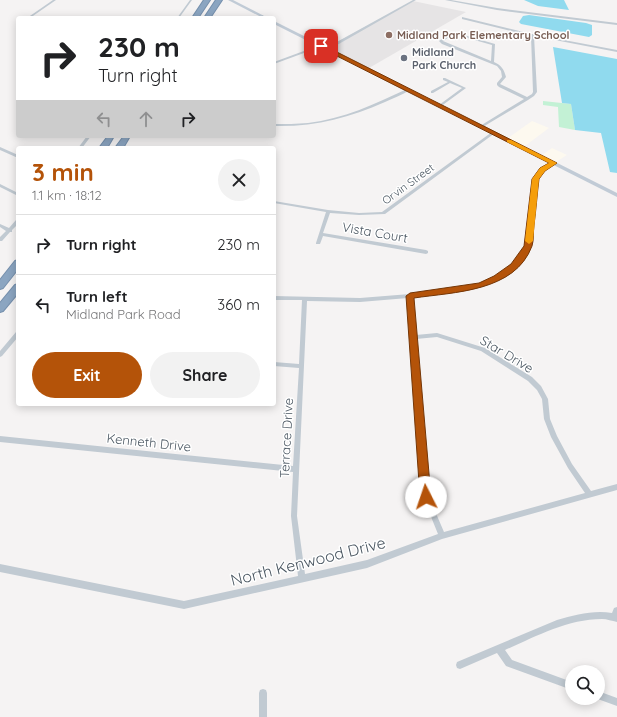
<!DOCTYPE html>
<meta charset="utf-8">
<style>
body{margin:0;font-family:Quicksand,sans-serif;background:#f2f2f2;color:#202124;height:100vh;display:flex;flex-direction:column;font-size:15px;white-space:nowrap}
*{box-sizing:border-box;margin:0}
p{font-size:13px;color:#757577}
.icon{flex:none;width:22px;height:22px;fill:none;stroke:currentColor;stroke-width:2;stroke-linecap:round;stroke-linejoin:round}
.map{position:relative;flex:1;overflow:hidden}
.details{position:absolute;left:16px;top:146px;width:260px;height:260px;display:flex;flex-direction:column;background:#fff;border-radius:4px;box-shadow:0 2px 10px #0003}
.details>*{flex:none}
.guide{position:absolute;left:16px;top:16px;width:260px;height:122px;border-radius:4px;box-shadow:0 2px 10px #0003;background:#fff;color:#202124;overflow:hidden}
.controls{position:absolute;left:565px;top:665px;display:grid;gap:8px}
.controls a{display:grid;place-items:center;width:40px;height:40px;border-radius:50%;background:#fff;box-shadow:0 2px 10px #0003;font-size:20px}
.pin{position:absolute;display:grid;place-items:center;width:34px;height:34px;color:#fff;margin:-17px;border-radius:8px;box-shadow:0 2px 6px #0006}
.me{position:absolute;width:44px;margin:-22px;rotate:356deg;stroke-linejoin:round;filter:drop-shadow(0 0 3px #0008)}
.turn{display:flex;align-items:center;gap:14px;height:84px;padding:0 16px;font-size:18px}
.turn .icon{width:52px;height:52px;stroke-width:2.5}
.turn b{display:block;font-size:28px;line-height:34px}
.lanes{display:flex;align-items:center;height:38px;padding:0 16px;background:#0003;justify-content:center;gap:20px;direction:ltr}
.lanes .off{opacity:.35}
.round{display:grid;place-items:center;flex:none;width:42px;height:42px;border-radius:21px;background:#f2f2f2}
.headline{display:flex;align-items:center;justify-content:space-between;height:68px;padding:0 16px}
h1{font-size:24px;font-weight:700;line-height:30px;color:#b45309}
.action{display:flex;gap:8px;margin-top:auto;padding:8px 16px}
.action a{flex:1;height:46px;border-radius:24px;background:#b45309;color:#fff;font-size:16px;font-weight:700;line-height:46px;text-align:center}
.action a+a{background:#f2f2f2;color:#202124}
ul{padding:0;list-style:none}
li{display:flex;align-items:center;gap:12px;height:60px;padding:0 16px;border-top:1px solid #e0e0e0}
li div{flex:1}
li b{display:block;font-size:15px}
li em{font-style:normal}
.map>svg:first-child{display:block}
.commercial{fill:#fdf9ef}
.education{fill:#e6e4e5}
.green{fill:#c3f1d5}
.water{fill:#90daee}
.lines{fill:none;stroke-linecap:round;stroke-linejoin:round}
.highway-casing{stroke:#7690ad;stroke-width:2}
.street{fill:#c1cad2;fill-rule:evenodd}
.secondary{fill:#c1cbd6;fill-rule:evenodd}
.highway{fill:#8ba5c1;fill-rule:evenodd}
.route{fill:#b45309;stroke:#753606}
.slow{fill:#f59e0b}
.education-dot{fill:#8d6e63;stroke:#fff;stroke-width:1.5}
.worship-dot{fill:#6b7280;stroke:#fff;stroke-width:1.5}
.labels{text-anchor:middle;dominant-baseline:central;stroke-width:3;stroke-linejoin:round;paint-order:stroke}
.far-education-label{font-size:11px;font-weight:bold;fill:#785e54;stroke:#fff;text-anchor:start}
.far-worship-label{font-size:11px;font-weight:bold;fill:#5b616d;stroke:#fff;text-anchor:start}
.far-street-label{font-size:11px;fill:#4a5661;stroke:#fff}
.street-label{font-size:13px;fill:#4a5661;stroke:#fff}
.near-street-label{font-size:16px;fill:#4a5661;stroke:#fff}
</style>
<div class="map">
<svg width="617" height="717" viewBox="0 0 617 717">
<rect width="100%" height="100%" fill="#f5f3f3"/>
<path class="commercial" d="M532 121 549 128 525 146 508 138Z
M552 148 567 155 556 162 542 155Z"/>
<path class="education" d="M413 1 466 12 369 68 328 47Z"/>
<path class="green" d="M543 101 571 104 575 130 559 127 558 107 543 105Z"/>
<path class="water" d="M524 0H564L569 10 538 6Z
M529 15 586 23 592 25V35L589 37 521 24 519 22 523 16Z
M553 47 617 59V173L610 172 601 133 575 130 571 104 562 103Z"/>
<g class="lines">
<defs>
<path id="highway" d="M204 0H210L198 18H192Z
M216 0H222L210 18H204Z
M108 136H114L107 148H99Z
M124 136H130L123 148H115Z
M18 260V269L3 288 0 289V280L15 261Z
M18 284V293L3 311 0 312V303L15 285Z"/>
</defs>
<use href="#highway" class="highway-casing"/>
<path class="street" d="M53 0H56L30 18H27Z
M190 0H192L179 18H177Z
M413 0H416L337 45 324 49 322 48 335 43Z
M445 0H451L497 8 617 23V25L497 10Z
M262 15H263V17L259 18H255Z
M462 17 532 34 617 50V52L534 36 537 92 534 96 528 100 481 128H480V126L524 99 499 87 497 85V83L502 77 501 71 497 66 442 44 439 41 450 33H457L495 44 494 62C501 65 504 69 506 77L500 84 527 97 532 94 533 92 531 36 462 19ZM452 35H457L492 45 491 61 443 41Z
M320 45 323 46 274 64V62Z
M443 78H445L466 88 440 107 438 106 439 105 462 88 450 83 433 93H431V91L448 82 443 80Z
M407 89 410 90C402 95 393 98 385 102 348 118 315 127 274 126V124C285 124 297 124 308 123 343 119 375 104 407 89Z
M492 132 495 133 385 214 359 215 330 213 323 233 426 250 428 251V253L426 254 323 236 320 244H316V243L326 212 274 203V201L328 210 359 213 382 212Z
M87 136H91L82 148H78Z
M0 147 18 155V158L0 150Z
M553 162 556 163 544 170 537 179 530 246 524 258 516 267 499 279 483 287 413 297 416 335 437 333 485 348 532 377 541 386 548 399 550 419 557 436 572 464 591 491 617 484V490L442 539 367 568 184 609 0 572V564L184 601 298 576 291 516 293 472 0 442V436L293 466 299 368 274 366V362L299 364 302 300H274V296L360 298 410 294 480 284 495 277 512 265 520 256 526 246 533 179 542 168ZM408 298 423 497 438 534 367 560 305 574 297 516 307 301 360 302ZM437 337 481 351 528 381 537 390 542 399 544 419 551 437 568 468 585 493 444 532 429 497 416 339Z
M0 184 18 193V196L0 187Z
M16 220H18V224L12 230V232H10L2 241H0V237L6 231 0 227V224L9 228Z
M18 331V337L2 356 0 357V351L16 332Z
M617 607V622C612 621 607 619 602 619 567 619 535 637 505 650L512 660 572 682V690L506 666 497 653 460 669 457 668 456 665 457 662 557 620C575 615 593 610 612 613L614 608Z
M263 689 266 690 267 693V717H259V693L260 690Z
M598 691 617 698V706L595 698H598Z"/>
<path class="secondary" d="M228 0H233L268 18H263Z
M274 21 617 193V197L274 24Z"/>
<use href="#highway" class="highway"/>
</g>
<path class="route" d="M319 45H323L557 163 545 171 539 179C537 195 536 210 534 225 533 232 534 240 532 246 515 292 454 292 414 298L431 497 430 500 426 502 422 500 420 497 406 296 410 293 479 283 494 276 511 264 524 246 532 179 540 168 549 163 319 47Z"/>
<path class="slow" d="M507 140H511L557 163 545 171 539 179 533 241 529 244 525 241 532 179 540 168 549 163 507 142Z"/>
<circle class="education-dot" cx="389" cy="35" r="4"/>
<circle class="worship-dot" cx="404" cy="58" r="4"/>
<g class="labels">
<g class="far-education-label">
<text x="397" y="35">Midland Park Elementary School</text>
</g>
<g class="far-worship-label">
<text x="412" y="52">Midland<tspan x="412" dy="13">Park Church</tspan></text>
</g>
<g class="far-street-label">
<text transform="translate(408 184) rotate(-36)">Orvin Street</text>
</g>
<g class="street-label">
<text transform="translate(375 232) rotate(10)">Vista Court</text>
<text transform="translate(507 354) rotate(31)">Star Drive</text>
<text transform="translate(286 438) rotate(-87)">Terrace Drive</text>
<text transform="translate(149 442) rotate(6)">Kenneth Drive</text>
</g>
<g class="near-street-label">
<text transform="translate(308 561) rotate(-14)">North Kenwood Drive</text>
</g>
</g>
</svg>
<div class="controls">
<a><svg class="icon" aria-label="search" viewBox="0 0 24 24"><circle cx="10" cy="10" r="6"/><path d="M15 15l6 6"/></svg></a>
</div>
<div class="pin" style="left:321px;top:46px;background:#d93025"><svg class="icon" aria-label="arrive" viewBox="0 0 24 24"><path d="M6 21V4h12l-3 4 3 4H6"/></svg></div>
<svg class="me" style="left:426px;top:497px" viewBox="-20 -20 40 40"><circle r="19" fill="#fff"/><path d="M0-13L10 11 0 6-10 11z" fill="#b45309"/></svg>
<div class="guide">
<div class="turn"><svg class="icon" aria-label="right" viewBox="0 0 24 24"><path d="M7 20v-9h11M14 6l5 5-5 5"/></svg><div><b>230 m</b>Turn right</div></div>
<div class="lanes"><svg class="icon off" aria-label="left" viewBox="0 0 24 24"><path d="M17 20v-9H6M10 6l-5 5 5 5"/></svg><svg class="icon off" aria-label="ahead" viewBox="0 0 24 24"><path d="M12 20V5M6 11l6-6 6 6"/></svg><svg class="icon" aria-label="right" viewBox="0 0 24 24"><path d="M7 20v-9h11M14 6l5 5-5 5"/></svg></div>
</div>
<section class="details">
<div class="headline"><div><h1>3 min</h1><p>1.1 km · 18:12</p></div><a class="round"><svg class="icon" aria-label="close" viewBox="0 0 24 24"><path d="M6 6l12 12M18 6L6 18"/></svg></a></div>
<ul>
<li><svg class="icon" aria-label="right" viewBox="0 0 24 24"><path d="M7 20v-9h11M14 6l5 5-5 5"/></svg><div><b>Turn right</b></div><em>230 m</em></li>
<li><svg class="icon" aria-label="left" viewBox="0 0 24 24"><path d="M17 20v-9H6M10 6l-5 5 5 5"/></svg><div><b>Turn left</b><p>Midland Park Road</p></div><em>360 m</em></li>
</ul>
<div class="action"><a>Exit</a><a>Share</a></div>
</section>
</div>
